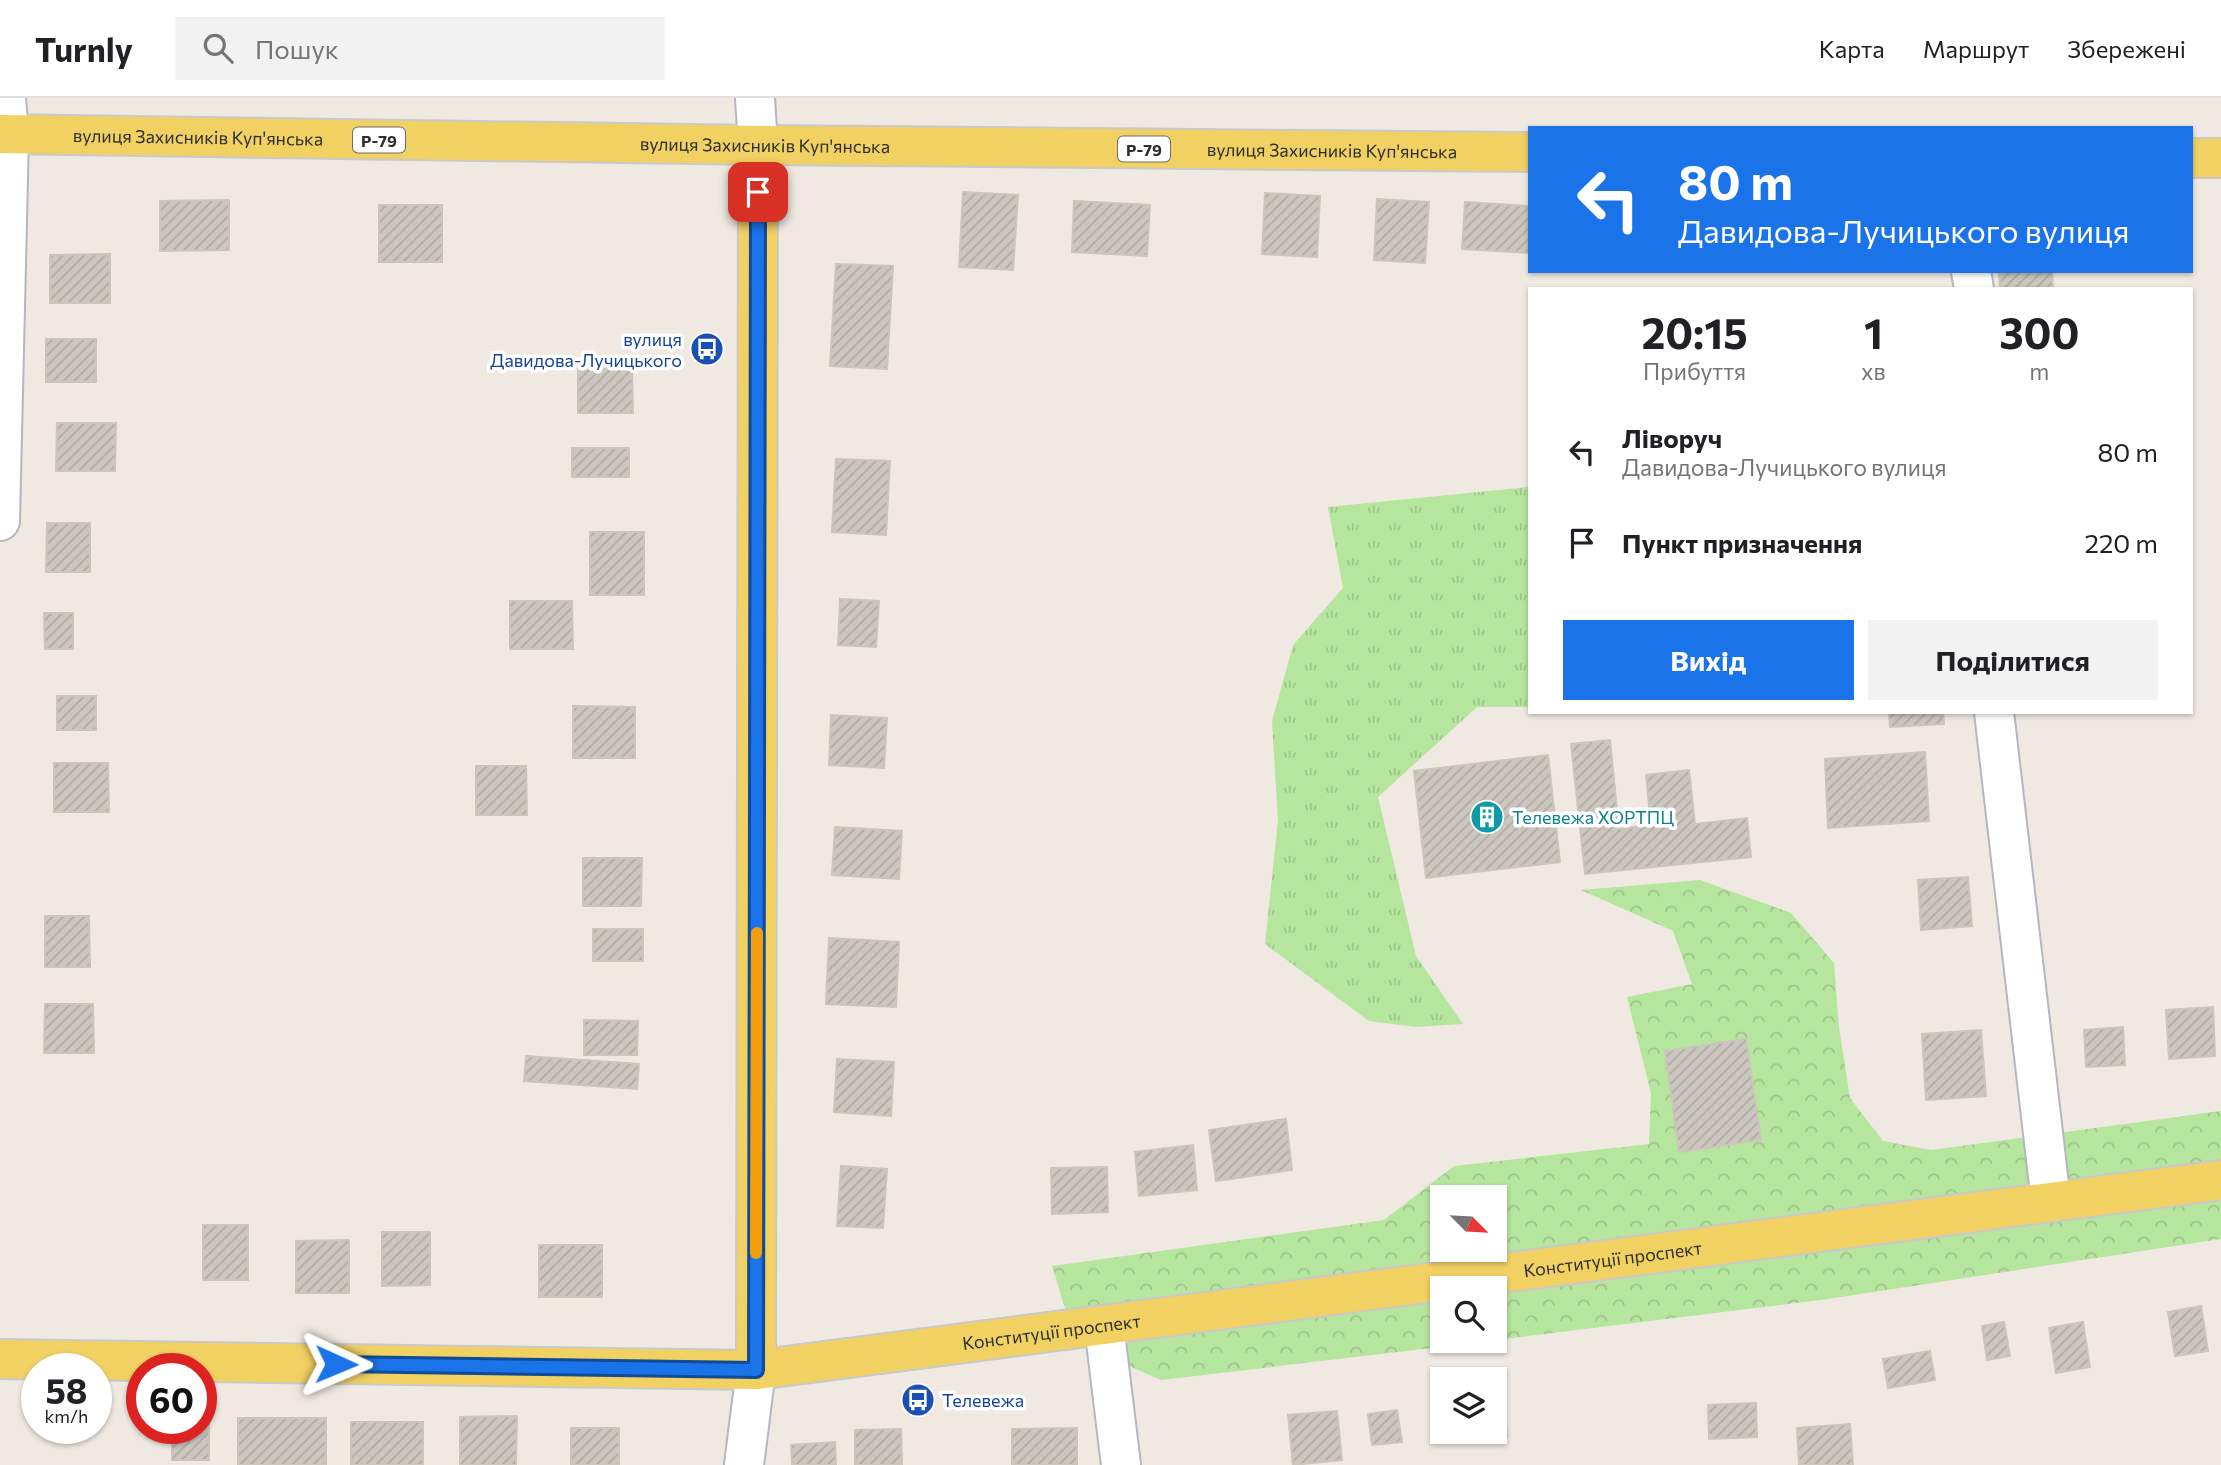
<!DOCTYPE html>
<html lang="uk">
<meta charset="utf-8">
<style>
body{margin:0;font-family:Commissioner,sans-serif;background:#f2f2f2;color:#202124;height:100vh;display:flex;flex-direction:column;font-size:26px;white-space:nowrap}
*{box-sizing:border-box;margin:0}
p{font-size:23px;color:#757577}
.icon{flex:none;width:38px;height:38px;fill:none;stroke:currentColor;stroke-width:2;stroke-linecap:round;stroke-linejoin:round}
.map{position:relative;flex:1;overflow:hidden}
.panel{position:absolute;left:1528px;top:189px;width:665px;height:427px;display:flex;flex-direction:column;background:#fff;border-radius:0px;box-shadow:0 2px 5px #0004}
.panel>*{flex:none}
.top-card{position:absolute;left:1528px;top:28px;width:665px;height:147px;border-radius:0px;box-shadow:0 2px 5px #0004;background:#1a73e8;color:#fff;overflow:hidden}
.needle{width:46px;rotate:114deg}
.tools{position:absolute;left:1430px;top:1087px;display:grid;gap:14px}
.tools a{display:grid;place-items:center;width:77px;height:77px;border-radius:0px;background:#fff;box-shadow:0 2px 5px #0004;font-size:35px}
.speed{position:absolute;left:21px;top:1255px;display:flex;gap:14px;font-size:35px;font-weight:700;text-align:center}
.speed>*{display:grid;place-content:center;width:91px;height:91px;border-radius:50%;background:#fff;box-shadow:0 2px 5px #0004;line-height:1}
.speed small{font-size:18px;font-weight:400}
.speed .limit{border:10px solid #d22;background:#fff;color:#111}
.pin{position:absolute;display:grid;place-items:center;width:60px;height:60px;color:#fff;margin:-30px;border-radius:14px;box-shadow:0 4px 10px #0006}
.me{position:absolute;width:77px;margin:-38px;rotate:91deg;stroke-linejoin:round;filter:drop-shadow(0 0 5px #0008)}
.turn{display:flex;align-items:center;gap:24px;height:147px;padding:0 35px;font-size:32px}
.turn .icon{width:91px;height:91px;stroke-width:2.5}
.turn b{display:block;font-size:49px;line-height:60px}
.eta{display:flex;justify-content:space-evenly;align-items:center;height:119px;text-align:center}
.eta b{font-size:42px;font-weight:700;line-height:49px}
.action{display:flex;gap:14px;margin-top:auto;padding:14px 35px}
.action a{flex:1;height:80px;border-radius:0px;background:#1a73e8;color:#fff;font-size:28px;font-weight:700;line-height:80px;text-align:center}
.action a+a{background:#f2f2f2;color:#202124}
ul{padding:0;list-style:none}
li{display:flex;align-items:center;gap:21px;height:91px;padding:0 35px}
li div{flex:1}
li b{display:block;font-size:26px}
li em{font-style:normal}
header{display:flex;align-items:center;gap:42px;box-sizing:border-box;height:98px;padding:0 35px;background:#fff;border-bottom:2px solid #e0e0e0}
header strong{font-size:33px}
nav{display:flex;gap:38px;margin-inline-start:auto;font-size:24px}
.search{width:490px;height:63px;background:#f2f2f2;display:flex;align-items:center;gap:18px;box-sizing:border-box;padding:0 24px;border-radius:0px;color:#757577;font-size:26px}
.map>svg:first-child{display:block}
.grass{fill:url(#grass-tufts)}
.forest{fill:url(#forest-crowns);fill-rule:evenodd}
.building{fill:url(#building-hatch);stroke:#cbc5ba;stroke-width:2}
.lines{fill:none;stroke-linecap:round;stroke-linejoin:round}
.minor-casing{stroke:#b4b7c1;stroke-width:42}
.major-casing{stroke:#c9c9c9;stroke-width:42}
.minor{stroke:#fff;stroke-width:38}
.major{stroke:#f2d163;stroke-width:38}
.route-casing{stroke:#114b97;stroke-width:18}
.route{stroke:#1a73e8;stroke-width:12}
.slow{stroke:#f59e0b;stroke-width:12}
.labels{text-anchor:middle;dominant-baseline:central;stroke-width:7;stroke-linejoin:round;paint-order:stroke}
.shield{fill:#fff;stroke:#6d6d6d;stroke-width:2}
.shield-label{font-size:16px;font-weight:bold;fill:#2e2e2e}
.street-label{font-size:18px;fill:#2e2e2e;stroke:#fff}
.transit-label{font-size:18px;fill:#164399;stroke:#fff;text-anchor:end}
.culture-label{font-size:18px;fill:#0d838f;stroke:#fff;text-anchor:start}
</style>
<header>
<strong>Turnly</strong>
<div class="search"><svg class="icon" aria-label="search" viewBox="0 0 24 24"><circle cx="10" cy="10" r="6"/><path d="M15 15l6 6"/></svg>Пошук</div>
<nav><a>Карта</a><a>Маршрут</a><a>Збережені</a></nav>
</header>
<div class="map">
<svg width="2221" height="1367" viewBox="0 0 2221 1367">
<defs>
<pattern id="grass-tufts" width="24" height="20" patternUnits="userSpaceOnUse" patternTransform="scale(1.75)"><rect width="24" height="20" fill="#b6e59e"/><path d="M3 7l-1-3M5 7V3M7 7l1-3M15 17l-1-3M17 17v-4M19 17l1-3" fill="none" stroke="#9dc588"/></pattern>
<pattern id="forest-crowns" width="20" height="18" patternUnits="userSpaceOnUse" patternTransform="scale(1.75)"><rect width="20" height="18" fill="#b6e59e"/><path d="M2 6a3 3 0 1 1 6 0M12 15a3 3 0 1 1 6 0" fill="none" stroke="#9dc588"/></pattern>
<pattern id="building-hatch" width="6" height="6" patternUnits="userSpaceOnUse" patternTransform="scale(1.75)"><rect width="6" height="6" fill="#cbc7bf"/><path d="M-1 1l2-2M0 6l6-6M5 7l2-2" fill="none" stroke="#afaba4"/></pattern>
</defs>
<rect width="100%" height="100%" fill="#efe9e1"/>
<path class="grass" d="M1529 389V609H1477L1378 699 1416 858 1463 926 1416 929 1369 923 1265 846 1278 722 1272 623 1293 547 1343 490 1328 409Z"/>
<path class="forest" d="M1700 782 1791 815 1834 865 1839 930 1850 1000 1883 1043 1931 1052 2221 1013V1141L1821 1202 1495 1242 1494 1190H1442V1242L1491 1243 1161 1282 1076 1245 1052 1168 1384 1122 1454 1068 1649 1046 1651 995 1627 899 1692 886 1673 833 1581 792ZM1442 1099H1494V1152H1442Z"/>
<path class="building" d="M963 94 1018 97 1013 172 959 169Z
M1265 95 1320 98 1317 159 1262 156Z
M1377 101 1429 104 1425 165 1374 162Z
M229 102V152L160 153V103Z
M1074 103 1150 107 1147 158 1072 154Z
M1465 104 1530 108V155L1462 151Z
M379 107H442V164H379Z
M110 156V205H50V157Z
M836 166 893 168 887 271 830 268Z
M1999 173H2052L2053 191H2000Z
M46 241H96V284H46Z
M632 270 633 315H578V271Z
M57 325H116L115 373H56Z
M572 350H629V379H572Z
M836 361 890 363 886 437 832 434Z
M47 425H90V474H46Z
M590 434H644V497H590Z
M840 501 879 503 876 549 838 547Z
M510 503H572L573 551H510Z
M44 515H73V551H45Z
M57 598H96V632H57Z
M573 608 635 609V660H573Z
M1889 614H1943L1944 626 1890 629Z
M831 617 887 620 884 670 829 667Z
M1610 642 1619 731 1651 727 1646 677 1689 672 1695 726 1747 720 1751 759 1585 776 1571 646Z
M1925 654 1929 723 1828 730 1825 661Z
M1548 657 1560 764 1426 780 1414 673Z
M54 665H108L109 714H54Z
M476 668H526L527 717H476Z
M835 729 902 733 899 781 832 777Z
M583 760H642L641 808H583Z
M1968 779 1972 828 1921 832 1918 782Z
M45 818H89L90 869H45Z
M593 831H643V863H593Z
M829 840 899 844 896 909 826 906Z
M45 906H93L94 955H44Z
M2213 909 2215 958 2169 961 2166 912Z
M584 922 638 923 637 957H584Z
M2123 929 2125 967 2086 969 2084 932Z
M1981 932 1986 998 1926 1002 1922 936Z
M1746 941 1761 1042 1679 1054 1665 953Z
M526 958 639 966 637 991 524 983Z
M837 961 894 964 891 1018 834 1014Z
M1286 1021 1292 1072 1216 1083 1209 1032Z
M1193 1047 1197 1092 1139 1098 1135 1054Z
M841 1068 887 1071 883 1130 837 1128Z
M1107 1069 1108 1114 1052 1116 1051 1070Z
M203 1127H248V1182H203Z
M382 1134H430V1187L382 1188Z
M349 1142V1195H296V1143Z
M539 1147H602V1199H539Z
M2201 1208 2208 1253 2175 1258 2168 1214Z
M2004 1224 2010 1258 1987 1262 1982 1228Z
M2083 1224 2090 1269 2056 1275 2049 1230Z
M1930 1253 1935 1282 1888 1290 1883 1261Z
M1504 1300 1507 1339 1465 1343 1464 1334H1494V1301Z
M1756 1305 1757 1339 1709 1341 1708 1307Z
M1397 1312 1402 1344 1372 1347 1368 1316Z
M1337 1313 1342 1362 1293 1367 1288 1317Z
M201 1316H209V1362H172V1330H201Z
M517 1318 516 1367H460V1319Z
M238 1320H326V1367H238Z
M351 1324H423V1367H351Z
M1850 1326 1853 1367H1799L1797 1330Z
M571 1330H619V1367H571Z
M1077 1330V1367H1012V1331Z
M901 1331 902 1367H855V1332Z
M835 1344 836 1367H792L791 1347Z"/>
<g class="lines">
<defs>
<path id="minor" d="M755 0 758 47
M1971 173 1974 191
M0 423 9 37 6 0
M1994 614 2051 1104
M1104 1227 1121 1367
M744 1367 756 1272"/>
<g id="major">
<path id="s1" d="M0 36 758 47 1530 54"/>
<path d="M2191 60H2221"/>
<path id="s2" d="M0 1261 756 1272 2221 1082"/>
<path d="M756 1272 758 47"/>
</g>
</defs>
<use href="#minor" class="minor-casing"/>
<use href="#major" class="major-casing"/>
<use href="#minor" class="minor"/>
<use href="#major" class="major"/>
</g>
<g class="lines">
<defs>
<path id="route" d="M336 1266 756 1272 758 94"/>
</defs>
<use href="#route" class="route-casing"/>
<use href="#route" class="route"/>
<path class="slow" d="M756 1155 757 835"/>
</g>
<defs>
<symbol id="bus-disc" viewBox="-11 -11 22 22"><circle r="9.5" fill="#1a4fb4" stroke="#fff"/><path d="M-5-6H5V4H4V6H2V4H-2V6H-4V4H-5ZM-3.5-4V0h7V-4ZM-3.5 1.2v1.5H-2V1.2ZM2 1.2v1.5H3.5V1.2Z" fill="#fff"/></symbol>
<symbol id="building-disc" viewBox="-11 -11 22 22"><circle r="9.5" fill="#0f9aa8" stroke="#fff"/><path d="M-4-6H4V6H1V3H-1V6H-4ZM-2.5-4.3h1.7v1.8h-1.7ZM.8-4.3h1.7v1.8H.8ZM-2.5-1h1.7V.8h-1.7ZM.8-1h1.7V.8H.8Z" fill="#fff"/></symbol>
</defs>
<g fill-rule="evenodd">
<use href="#bus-disc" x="688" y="232" width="38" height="38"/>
<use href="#building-disc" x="1468" y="700" width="38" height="38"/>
<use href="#bus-disc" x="899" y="1283" width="38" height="38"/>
</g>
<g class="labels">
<g class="shield">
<rect x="353" y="29.5" width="52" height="25" rx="5"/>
<rect x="1118" y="38.5" width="52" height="25" rx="5"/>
</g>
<g class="shield-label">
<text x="379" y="42">Р-79</text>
<text x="1144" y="51">Р-79</text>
</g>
<g class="street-label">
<text stroke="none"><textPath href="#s1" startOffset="198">вулиця Захисників Куп'янська</textPath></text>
<text stroke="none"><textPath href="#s1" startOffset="765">вулиця Захисників Куп'янська</textPath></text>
<text stroke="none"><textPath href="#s1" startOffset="1332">вулиця Захисників Куп'янська</textPath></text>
<text stroke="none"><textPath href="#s2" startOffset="1620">Конституції проспект</textPath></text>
<text stroke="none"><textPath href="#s2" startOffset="1054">Конституції проспект</textPath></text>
</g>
<g class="transit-label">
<text x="682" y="241">вулиця<tspan x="682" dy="21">Давидова-Лучицького</tspan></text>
<text x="942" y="1302" text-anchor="start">Телевежа</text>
</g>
<g class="culture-label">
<text x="1512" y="719">Телевежа ХОРТПЦ</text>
</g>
</g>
</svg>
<div class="tools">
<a><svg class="needle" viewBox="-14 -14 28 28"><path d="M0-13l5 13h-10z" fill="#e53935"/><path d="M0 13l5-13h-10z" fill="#757577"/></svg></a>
<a><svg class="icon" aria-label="search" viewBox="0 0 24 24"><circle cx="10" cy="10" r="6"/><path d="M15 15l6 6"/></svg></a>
<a><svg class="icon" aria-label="layers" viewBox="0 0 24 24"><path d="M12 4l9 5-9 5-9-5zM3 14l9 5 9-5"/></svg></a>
</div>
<div class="speed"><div>58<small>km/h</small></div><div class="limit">60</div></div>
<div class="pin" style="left:758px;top:94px;background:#d93025"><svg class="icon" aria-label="arrive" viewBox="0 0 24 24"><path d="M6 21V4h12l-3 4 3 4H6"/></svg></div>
<svg class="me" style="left:336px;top:1266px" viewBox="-20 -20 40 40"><path d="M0-17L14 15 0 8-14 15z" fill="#1a73e8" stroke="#fff" stroke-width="4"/></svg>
<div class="top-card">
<div class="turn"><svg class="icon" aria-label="left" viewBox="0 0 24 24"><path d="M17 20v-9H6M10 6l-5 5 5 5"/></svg><div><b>80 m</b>Давидова-Лучицького вулиця</div></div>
</div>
<section class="panel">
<div class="eta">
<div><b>20:15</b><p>Прибуття</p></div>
<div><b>1</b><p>хв</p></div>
<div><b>300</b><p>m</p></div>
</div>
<ul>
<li><svg class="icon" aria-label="left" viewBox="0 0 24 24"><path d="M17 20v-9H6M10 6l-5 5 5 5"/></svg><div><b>Ліворуч</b><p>Давидова-Лучицького вулиця</p></div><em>80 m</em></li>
<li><svg class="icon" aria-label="arrive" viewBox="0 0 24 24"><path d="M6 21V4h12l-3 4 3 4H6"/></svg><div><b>Пункт призначення</b></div><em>220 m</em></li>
</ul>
<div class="action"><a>Вихід</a><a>Поділитися</a></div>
</section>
</div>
